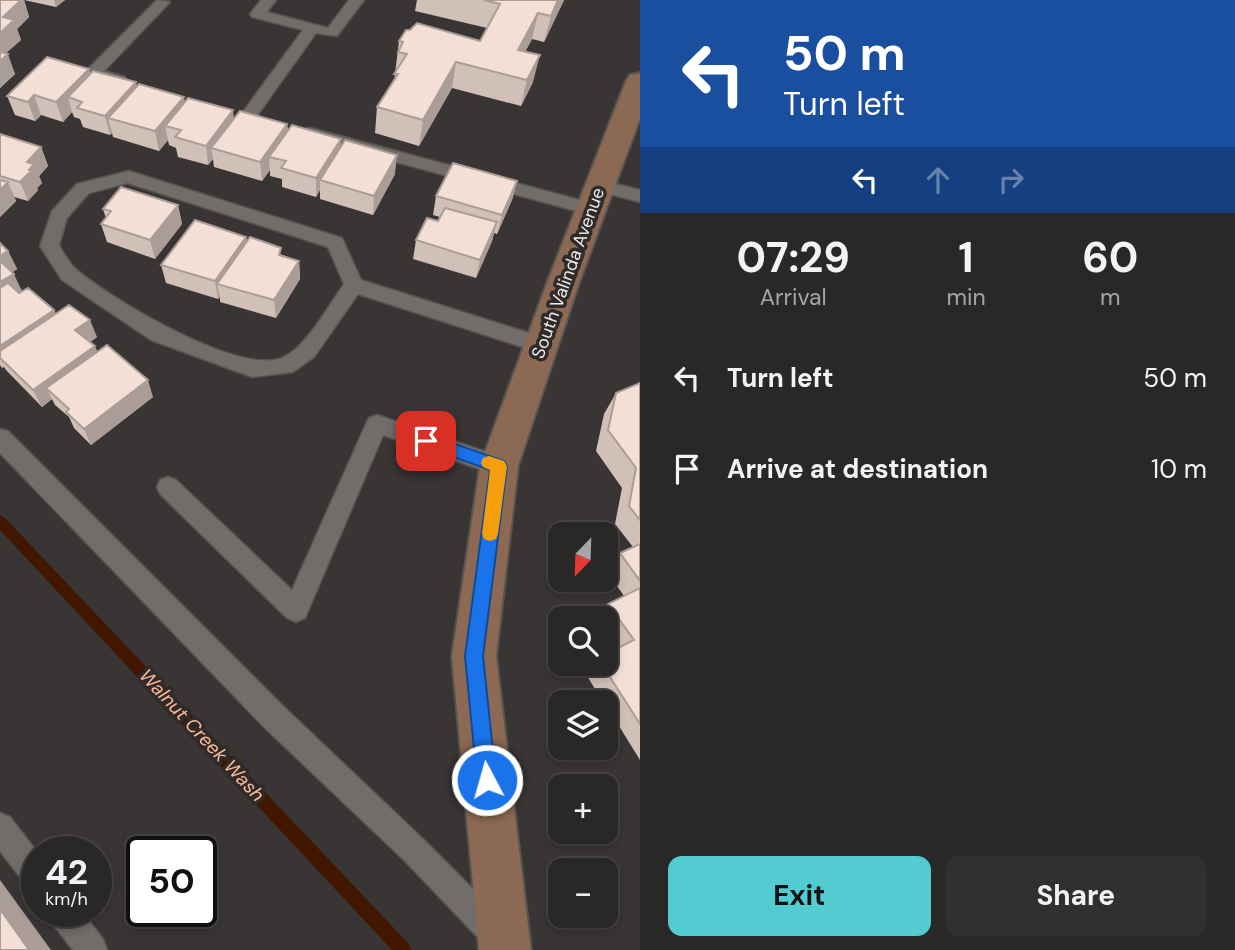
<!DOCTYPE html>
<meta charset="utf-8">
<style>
body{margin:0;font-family:"DM Sans",sans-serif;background:#32302f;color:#f1f3f6;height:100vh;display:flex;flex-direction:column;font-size:26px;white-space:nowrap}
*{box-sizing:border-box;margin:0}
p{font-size:23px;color:#a5a6a7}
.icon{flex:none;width:38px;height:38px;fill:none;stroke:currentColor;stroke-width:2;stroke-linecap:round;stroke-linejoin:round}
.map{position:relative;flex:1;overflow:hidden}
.side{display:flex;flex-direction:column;background:#2a2827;width:595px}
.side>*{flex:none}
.hud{background:#1a4fa0;color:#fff;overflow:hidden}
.needle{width:46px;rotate:203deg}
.controls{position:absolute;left:548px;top:522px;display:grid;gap:14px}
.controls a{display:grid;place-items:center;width:70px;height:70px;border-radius:14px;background:#2a2827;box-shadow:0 4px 10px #0003,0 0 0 2px #464444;font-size:35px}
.speed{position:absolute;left:21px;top:836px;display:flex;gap:14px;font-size:35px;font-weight:700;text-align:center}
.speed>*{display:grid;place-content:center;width:91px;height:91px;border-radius:50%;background:#2a2827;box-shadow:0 4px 10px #0003,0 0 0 2px #464444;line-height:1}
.speed small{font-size:18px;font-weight:400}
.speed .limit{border:4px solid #111;border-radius:10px;background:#fff;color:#111}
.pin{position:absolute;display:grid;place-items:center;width:60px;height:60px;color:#fff;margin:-30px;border-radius:14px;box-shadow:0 4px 10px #0006}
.me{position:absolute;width:77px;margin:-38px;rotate:354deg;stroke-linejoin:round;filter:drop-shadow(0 0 5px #0008)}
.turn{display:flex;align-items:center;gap:24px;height:147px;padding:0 28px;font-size:32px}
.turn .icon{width:91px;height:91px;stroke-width:2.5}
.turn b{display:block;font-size:49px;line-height:60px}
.lanes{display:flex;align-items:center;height:66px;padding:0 28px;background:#0003;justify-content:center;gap:35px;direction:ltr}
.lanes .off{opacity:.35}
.eta{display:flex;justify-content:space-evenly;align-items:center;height:119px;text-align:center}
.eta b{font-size:42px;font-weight:700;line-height:49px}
.button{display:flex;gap:14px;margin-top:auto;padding:14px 28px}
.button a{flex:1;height:80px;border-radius:14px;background:#52ccd0;color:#111;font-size:28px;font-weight:700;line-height:80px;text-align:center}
.button a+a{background:#32302f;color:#f1f3f6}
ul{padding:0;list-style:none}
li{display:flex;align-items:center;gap:21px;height:91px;padding:0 28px}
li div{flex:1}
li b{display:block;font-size:26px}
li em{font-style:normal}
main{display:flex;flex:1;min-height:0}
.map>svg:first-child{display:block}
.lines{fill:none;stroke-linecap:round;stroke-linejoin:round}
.stream{fill:#411700;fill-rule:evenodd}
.lane-casing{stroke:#565351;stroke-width:3}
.secondary-casing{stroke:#565351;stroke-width:4}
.lane{fill:#706d6b;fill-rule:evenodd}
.secondary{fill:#8b6953;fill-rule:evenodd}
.wall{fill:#d1c0b8}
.shaded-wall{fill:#aa9c96}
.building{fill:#f3dfd6;stroke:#aa9c96;stroke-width:2}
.route{fill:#1a73e8;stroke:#114b97;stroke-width:2}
.slow{fill:#f59e0b}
.labels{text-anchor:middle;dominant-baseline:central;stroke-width:7;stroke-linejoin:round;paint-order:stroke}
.street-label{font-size:18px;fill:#eeeceb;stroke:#2e2b2a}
.water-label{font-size:19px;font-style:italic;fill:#feb996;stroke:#2e2b2a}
</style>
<main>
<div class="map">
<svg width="640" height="950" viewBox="0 0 640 950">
<rect width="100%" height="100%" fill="#383534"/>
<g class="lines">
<path class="stream" d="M0 515 4 517 409 944 411 950H392L0 530Z"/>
<defs>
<path id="lane" d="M157 0 170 2 104 71 125 77 127 80 125 83 119 85 87 76 85 73 87 70Z
M261 0H276L267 12 328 28 349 0H364L337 36 316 33 254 120 248 121 240 116 303 30 252 17 250 14Z
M310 128 591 203 597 205 600 209 597 213 591 215 304 137 302 133 304 129Z
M129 171 342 238 361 280 548 339 551 345 548 351 541 353 358 294 314 357 293 372 252 377 151 340 62 280 40 246 52 211 77 184ZM128 183 328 247 344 284C329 305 305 349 282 358 238 375 113 300 78 271 70 265 64 254 59 245L67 218 89 193Z
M600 180 640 190V202L594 190 591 186Z
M377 415 507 459 510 466 507 473 499 476 383 435 305 618 296 622 287 618 160 494 157 487 160 480 168 477 176 480 292 590 366 424 369 418Z
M0 429 8 431 284 707 425 841 508 924 512 935 508 946 498 950 486 946 405 861 264 727 0 453Z
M0 813 10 817 37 852V891L27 886 0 851Z
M48 912H82L103 939 107 950H73L52 923Z"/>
<path id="secondary" d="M640 73V118L579 283 518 466 496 656 531 950H479L452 656 480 466 547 283 626 81 630 75Z"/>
</defs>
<use href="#lane" class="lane-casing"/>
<use href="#secondary" class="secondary-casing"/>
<use href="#lane" class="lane"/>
<use href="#secondary" class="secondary"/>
</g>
<path class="wall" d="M0 0H65L56 7 24 0 29 17 17 29 21 40 5 54 15 74 0 88Z
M417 0H564L544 42 532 39 525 52 533 82 521 106 452 88 419 146 375 133 377 107 394 82 399 41H480L487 28 415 11Z
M90 74 137 85 234 119 287 124 288 130 340 148 395 174 373 215 320 199V190L316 197 282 187V179L270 176V170L262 181 214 167 213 159 208 165 178 157 176 148 169 145 168 140 159 151 113 137 112 133 110 135 83 127 80 119 74 117 72 112 63 122 41 115 35 121 15 115 7 96Z
M0 134 41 147 48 166 39 176 42 183 37 188 38 190 28 201 14 197 16 201 0 217Z
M517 181 512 200 497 234 494 233 492 241 476 278 413 259 416 240 438 221 440 217 433 215 436 196Z
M178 205 182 224 155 259 107 242 101 224 106 218 103 209Z
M246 237 247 242 299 261 300 279 276 318 220 302V297L218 299 166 283 161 265Z
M0 243 8 251 17 269 12 272 22 291 54 310 56 314 97 337 90 342 98 352 153 397 91 445 74 428 69 417 55 405 52 399 42 407 6 370 4 367 2 368 0 365Z
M640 383V760L606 705V702H603L584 671 592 663H606L615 649 606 635V618H595L608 604 624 596 606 570 620 553 633 547 615 524 622 488 596 451 604 414 616 393Z"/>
<path class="shaded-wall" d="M21 0H24L29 17 17 29 21 40 0 58V33L3 17Z
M54 0H65L56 7Z
M558 0H564L544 42 551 16Z
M538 13 532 39 512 76 518 50Z
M8 54 15 74 0 88V61Z
M540 55 533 82 521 106 527 80Z
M456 62 452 88 419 146 423 120Z
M89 69 94 88 68 97 72 112 63 122 56 102Z
M136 82 141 101 108 118 112 133 110 135 105 116Z
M34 95 41 115 35 121 28 102Z
M184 97 187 116 165 126 168 140 159 151 155 131Z
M233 110 235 130 211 148 213 159 208 165 206 146Z
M287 124 288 143 269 157 270 170 262 181 260 162Z
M341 139 340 158 320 180V190L316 197V178Z
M41 147 48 166 39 176 42 183 37 188 38 190 28 201 20 182 27 162Z
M397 155 395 174 373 215 374 196Z
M517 181 512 200 497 234 502 215Z
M8 182 16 201 0 217V190Z
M178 205 182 224 155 259 150 240Z
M497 222 492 241 476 278 480 260Z
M246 237 248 255 217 284 220 297 218 299 215 281Z
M8 251 17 269 6 277 0 265V256Z
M299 261 300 279 276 318 274 300Z
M14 274 22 292 0 306V282Z
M54 310 62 327 0 358V346Z
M90 320 97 337 83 347 75 330Z
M95 346 102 363 46 388 52 399 42 407 33 390Z
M148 380 153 397 91 445 84 429Z
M0 880 51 950H29L0 909Z"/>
<path class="building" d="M0 0H21L3 17 14 20 0 33Z
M484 0H558L551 16 538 13 518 50 540 55 527 80 456 62 423 120 377 107 398 74H394L407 54 398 52 403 42 399 41 406 30H410L417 23 480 41 500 4Z
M0 52 8 54 0 61Z
M47 57 89 69 56 102 34 95 28 102 7 96Z
M93 71 136 82 105 116 77 108 82 102 68 97Z
M139 84 184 97 155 131 108 118Z
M188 98 233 110 206 146 175 137 181 130 165 126Z
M240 111 287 124 260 162 211 148Z
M292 125 341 139 316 178 281 168 286 161 269 157Z
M0 134 41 147 27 162 34 164 29 170 31 171 20 182 0 176Z
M345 140 397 155 374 196 320 180Z
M453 163 517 181 502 215 436 196Z
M0 180 8 182 0 190Z
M121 187 178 205 150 240 101 224 111 211 103 209Z
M445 208 497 222 480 260 416 240 427 218 438 221Z
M195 220 246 237 215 281 161 265Z
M250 237 281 248 279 255 299 261 274 300 217 284Z
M0 243 8 251 0 256Z
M0 261 14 274 0 282Z
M8 283 19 293 28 288 54 310 0 346V288Z
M69 305 90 320 75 330 95 346 33 390 0 358V351Z
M107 345 148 380 84 429 66 412 69 409 46 388Z
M640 383V520L629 506 636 468 608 430 616 393Z
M640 544V581L620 553Z
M640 588V724L601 663H606V654L634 640 608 604Z
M0 909 29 950H0Z"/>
<path class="route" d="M426 434 504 461 507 466 483 656 496 780 494 787 487 790 480 787 477 780 465 656 490 470 420 445 418 441Z"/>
<path class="slow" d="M489 456 504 461 507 466 498 534 496 539 490 541 484 539 482 534 490 470 483 467 481 463 483 458Z"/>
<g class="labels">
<g class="street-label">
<text transform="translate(568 273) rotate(-70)">South Valinda Avenue</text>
</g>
<g class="water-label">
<text transform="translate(202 735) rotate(47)">Walnut Creek Wash</text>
</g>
</g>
</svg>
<div class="controls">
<a><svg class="needle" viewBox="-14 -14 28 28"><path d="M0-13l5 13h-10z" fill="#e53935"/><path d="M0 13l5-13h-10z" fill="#a5a6a7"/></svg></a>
<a><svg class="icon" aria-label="search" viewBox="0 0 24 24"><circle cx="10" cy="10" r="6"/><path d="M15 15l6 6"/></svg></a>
<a><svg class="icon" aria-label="layers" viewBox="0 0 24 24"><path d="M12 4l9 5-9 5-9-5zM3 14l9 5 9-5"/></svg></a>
<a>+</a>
<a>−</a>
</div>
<div class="speed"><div>42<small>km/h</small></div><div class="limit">50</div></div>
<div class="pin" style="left:426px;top:441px;background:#d93025"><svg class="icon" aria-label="arrive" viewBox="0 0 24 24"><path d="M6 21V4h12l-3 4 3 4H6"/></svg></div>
<svg class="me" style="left:487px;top:780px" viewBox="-20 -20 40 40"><circle r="17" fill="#1a73e8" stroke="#fff" stroke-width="3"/><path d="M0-11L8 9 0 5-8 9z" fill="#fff"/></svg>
</div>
<section class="side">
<div class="hud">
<div class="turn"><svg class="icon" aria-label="left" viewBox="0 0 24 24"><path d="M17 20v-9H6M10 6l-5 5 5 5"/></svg><div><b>50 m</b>Turn left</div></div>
<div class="lanes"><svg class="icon" aria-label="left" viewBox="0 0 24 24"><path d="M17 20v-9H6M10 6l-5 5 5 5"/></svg><svg class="icon off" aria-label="ahead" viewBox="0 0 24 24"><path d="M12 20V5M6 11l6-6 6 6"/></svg><svg class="icon off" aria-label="right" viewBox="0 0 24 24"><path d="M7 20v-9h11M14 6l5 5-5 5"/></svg></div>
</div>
<div class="eta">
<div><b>07:29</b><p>Arrival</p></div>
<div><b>1</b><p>min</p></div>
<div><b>60</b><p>m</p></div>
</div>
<ul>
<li><svg class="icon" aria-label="left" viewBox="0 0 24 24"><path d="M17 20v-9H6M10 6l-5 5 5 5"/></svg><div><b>Turn left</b></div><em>50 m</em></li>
<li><svg class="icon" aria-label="arrive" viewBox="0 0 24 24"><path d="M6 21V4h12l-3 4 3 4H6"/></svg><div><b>Arrive at destination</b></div><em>10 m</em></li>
</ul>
<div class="button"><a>Exit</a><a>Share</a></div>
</section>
</main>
